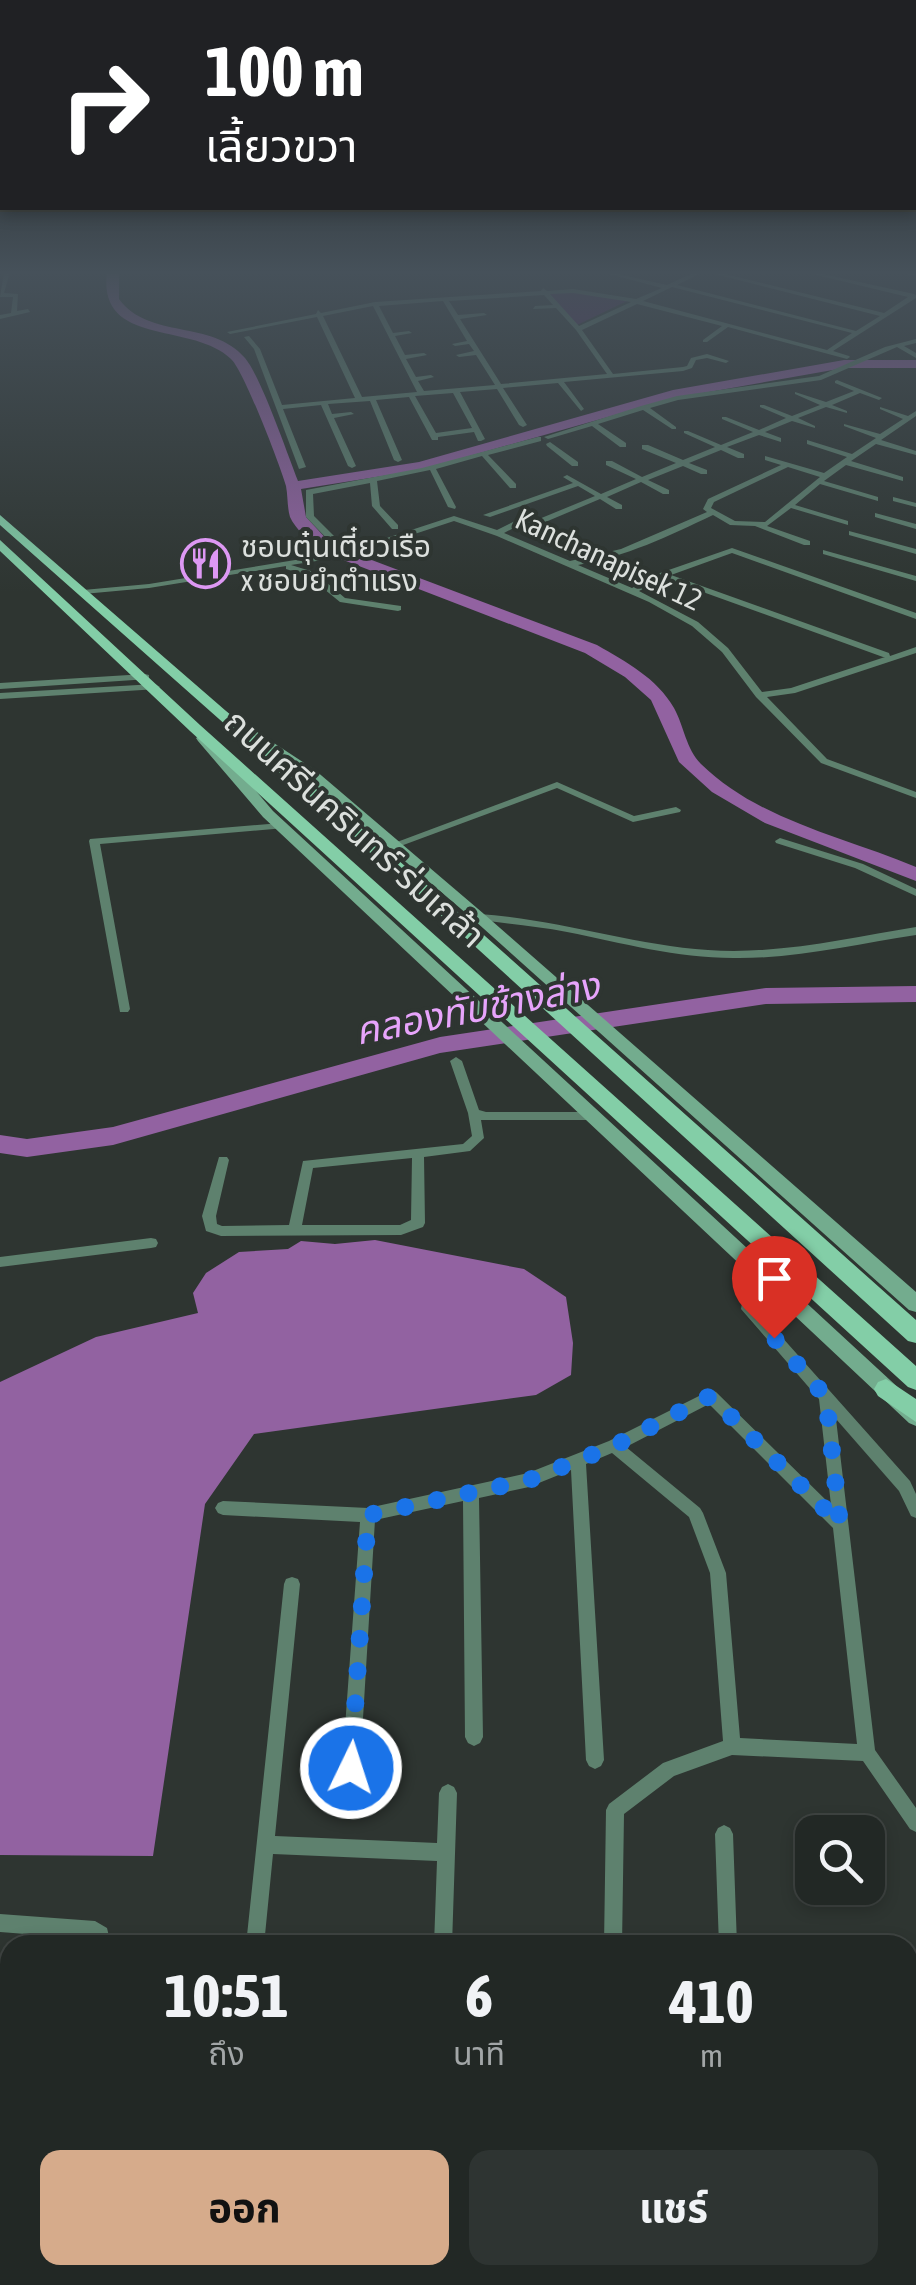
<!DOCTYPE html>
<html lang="th">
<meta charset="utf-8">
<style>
body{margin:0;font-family:"Asap Condensed","Noto Sans Thai",sans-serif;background:#2e3432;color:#f1f3f6;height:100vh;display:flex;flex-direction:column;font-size:38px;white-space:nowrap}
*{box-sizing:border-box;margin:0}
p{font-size:32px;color:#a2a6a7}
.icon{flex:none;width:55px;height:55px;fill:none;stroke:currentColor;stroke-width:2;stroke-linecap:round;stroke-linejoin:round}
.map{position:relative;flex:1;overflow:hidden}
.side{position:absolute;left:0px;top:1935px;width:918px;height:350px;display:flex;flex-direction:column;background:#222825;border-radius:30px 30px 0 0;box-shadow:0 5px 15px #0003,0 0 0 2px #3f4442}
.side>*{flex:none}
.guide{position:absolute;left:0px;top:0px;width:918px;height:210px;box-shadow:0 5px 15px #0003,0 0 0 2px #3f4442;background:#202124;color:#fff;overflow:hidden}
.controls{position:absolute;left:795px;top:1815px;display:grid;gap:20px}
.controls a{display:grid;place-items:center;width:90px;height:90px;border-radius:20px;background:#222825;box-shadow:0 5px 15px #0003,0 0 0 2px #3f4442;font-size:50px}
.pin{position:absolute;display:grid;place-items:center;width:85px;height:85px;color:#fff;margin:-102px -42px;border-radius:50% 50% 50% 0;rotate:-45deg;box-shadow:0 0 10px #0007}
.pin .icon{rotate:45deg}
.me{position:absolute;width:110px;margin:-55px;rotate:4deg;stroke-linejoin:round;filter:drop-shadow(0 0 8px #0008)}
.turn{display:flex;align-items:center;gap:35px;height:210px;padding:0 40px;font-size:45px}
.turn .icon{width:130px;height:130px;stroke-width:2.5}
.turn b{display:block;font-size:70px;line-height:85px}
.eta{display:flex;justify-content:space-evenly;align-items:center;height:170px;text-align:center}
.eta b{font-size:60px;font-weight:700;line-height:70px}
.action{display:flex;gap:20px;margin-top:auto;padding:20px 40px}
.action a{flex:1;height:115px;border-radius:20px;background:#d6ab8b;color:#111;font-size:40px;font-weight:700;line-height:115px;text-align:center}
.action a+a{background:#2e3432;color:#f1f3f6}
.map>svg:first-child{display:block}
.green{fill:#542a61}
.water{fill:#9262a1}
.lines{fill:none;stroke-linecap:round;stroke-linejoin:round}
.river{fill:#9262a1;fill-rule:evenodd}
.minor{fill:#5e816e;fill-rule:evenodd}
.tertiary{fill:#5e816e;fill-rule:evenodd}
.secondary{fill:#73ac8e;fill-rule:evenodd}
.primary{fill:#83cea7;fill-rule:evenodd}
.route{stroke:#1a73e8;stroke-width:18;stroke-dasharray:0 32.4}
.labels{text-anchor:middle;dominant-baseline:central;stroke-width:8;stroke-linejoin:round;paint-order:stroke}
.far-poi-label{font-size:30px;fill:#dce0dd;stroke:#2e3531;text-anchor:start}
.far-street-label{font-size:30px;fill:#dce0dd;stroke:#2e3531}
.street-label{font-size:35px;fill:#dce0dd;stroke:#2e3531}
.water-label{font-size:38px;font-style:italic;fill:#e7a4fb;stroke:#2e3531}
</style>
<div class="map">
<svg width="916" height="2285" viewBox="0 0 916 2285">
<rect width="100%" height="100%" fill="#2e3531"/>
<path class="green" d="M548 293H581L627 301 577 325Z"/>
<path class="water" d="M375 1240 524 1269 566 1297 573 1343 571 1375 536 1395 254 1434 205 1504 153 1856 0 1855V1382L96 1337 198 1313 193 1293 206 1273 239 1252 288 1249 301 1241 335 1244Z"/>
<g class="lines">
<path class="river" d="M107 272H119V299C149 340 212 319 245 358 261 377 287 453 298 481L419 462 673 390 844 360H916V368H844L675 398 420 470 301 489 306 517 332 545 597 645C626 662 657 678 674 708 684 726 686 749 701 764 758 820 844 837 916 867V881L765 823 712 792 679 762 651 700 625 677 585 653 320 551C311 542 295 529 290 517 287 507 288 496 286 486 280 465 244 371 231 359 192 321 97 348 107 272Z
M916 986V1002L766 1004 440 1053 113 1145 27 1157 0 1153V1135L27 1139 113 1127 440 1037 766 988Z"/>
<path class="minor" d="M4 272H10L4 293 18 294 17 311 28 309 30 312 0 319V315L11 313 13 297H0Z
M609 272 667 285 695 272H703L677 285 856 331 880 316 707 272H717L884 313 908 297 804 272H814L914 294 916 295V298L833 351 849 356 850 357 847 359 728 327 707 342H703V340L722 326 637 304 582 330 613 374 683 367 687 366 691 358 707 354 729 361 726 363 707 358 696 360 692 368 683 371 564 382 584 409 581 411 558 383 503 388 527 425 523 427 519 425 497 389 460 392 485 439 481 441H478L474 432 438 437V440H432L409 397 376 400 402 460 398 462 394 460 370 401 328 404 332 414 351 412 354 414 334 418 356 466 352 468 348 466 321 405 283 409 306 467 299 469 254 349 244 337 249 336 260 349 282 405 355 398 317 317 230 334 227 332 316 314 318 310 321 313 375 302 541 291 543 288 547 291 573 289 636 299 662 288 609 274ZM672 287 852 333 827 350 643 301ZM573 293 631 302 579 326 550 294ZM544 295 553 305 535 306 533 309 556 308 576 330 607 374 501 384 460 319 487 315 484 313 458 315 449 301ZM443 301 467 341 452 344 455 346 469 344 474 351 456 355 459 357 476 355 495 385 424 391 418 381 434 377 431 375 416 377 406 359 427 355 424 353 405 355 395 336 412 333 409 331 393 333 379 306ZM373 306 417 392 362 397 323 316ZM453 393 472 428 436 433 415 396Z
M902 272H916V276L903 273Z
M916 339V343L904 346 916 353V358L897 347 821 380 678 400 650 408 676 427V429H672L643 410 598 424 626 443V447H620L592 426 548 439 544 437 641 406 677 396 819 376 885 347Z
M837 380 882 398 879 400 860 393 832 405 847 411V413L826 407 798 418 815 426V428L792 421 765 432 781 438V442L759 435 727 447 744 454V458H738L721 450 689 463 707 470V474H701L683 466 648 480 669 490V494H663L641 482 607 497 622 505V509H616L600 499 543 523 521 524 504 533 570 561 621 549 707 512 703 509 708 499 781 465 765 460V456L824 473 847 457 807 444V440L852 454 876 438 844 426V424L880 434 903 419 880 409V407L908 416 916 411V416L881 440 916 451V455L876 444 851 461 903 477V481L846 465 824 481 878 497V501L820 484 795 505 848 521V525L791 508 767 526 810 541V545H804L755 526 730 525 713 515C669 536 625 557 578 565L632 588 660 573 732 548 916 613V619L732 553 671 575 889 653 890 656 916 647V653L795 693 767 697 827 759 916 792V798L821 763 756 697 722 652 692 626 649 602 497 536 454 521 348 556 291 565 314 572 345 598 401 606V610L398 611 340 602 308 576 286 569V566L149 588 83 594 79 592 83 590 149 584 344 552 454 516 497 530 517 520 539 519 595 496 578 486 490 517 483 515 573 483 563 477 567 475 601 494 636 479 606 465V461H612L642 477 676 463 642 449V445H648L683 460 715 447 684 433V431H688L721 445 753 432 722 419V417H726L759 430 786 418 760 407V405H764L792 416 820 405 795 394V392L826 402 854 391 835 383V381ZM788 467 820 477 765 522 735 521 711 508 714 502ZM664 578 883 657H885L791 688 762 692 728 648 698 622 639 591Z
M538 437H541V441L488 455 516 484V488H510L482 456 436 469 456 507 455 509 448 507 430 470 377 481 380 506 398 525V529H392L372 506 370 483 313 494 314 516 345 547V551H339L306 517V490L422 468Z
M550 442 578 462V466H572L547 446 546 444Z
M893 497 916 503V507L893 501Z
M875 513 916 524V529L875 517Z
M849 531 916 549V554L849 535Z
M823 550 916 576V581L823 554Z
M155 684 160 687 158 689 0 699V693Z
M557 782 634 816 676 807 681 810 680 812 633 822 557 788 398 847H390L389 845Z
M281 823 285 824V828L100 844 130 1009 128 1012H120L89 841 90 839Z
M780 838 863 864 916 889V896L855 868 776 843 775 841Z
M479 914C557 919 631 945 708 950 778 955 848 938 916 927V935C856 944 795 959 733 958 677 958 622 943 567 932 536 926 505 924 475 919L474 917Z
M456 1057 462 1061 479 1110 486 1112H593L599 1116 593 1120H481L484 1138 470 1151 424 1157 425 1223 423 1227 401 1235 221 1236 206 1231 202 1216 219 1157H227L229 1160 216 1216 217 1224 222 1226 289 1225 303 1161 463 1144 472 1136 468 1113 450 1061ZM412 1158 411 1220 400 1225H302L313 1168Z
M151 1238 156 1239 158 1243 156 1247 151 1248 0 1267V1257Z
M768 1274 773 1275 775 1279 756 1297 755 1307 910 1481 916 1494V1518L911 1516 899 1491 836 1419 875 1750 916 1808V1832L910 1829 863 1761 732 1755 674 1776 624 1814 622 1945H604L606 1810 609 1804 663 1763 723 1741 710 1573 689 1517 612 1453 586 1464 604 1760 601 1766 595 1769 589 1766 586 1760 571 1470 529 1487 479 1498 483 1737 480 1743 474 1746 468 1743 465 1737 463 1501 375 1520 360 1768 357 1774 351 1777 345 1774 342 1768 360 1522 223 1515 218 1513 215 1508 218 1503 223 1501 368 1508 528 1473 609 1441 711 1390 716 1392 831 1505 819 1399 741 1309 744 1291ZM709 1404 833 1528 857 1744 740 1738 726 1573 703 1513 700 1508 626 1447Z
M292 1577 298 1579 300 1584 275 1836 437 1843 439 1793 442 1787 448 1784 454 1787 457 1793 452 1945H434L437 1861 273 1854 264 1945H246L284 1584 286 1579Z
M724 1825 730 1828 733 1834 737 1945H719L715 1834 718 1828Z
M0 1914 95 1921 107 1928 111 1945H93L91 1939 0 1932Z
M32 2275H54L52 2285H30Z
M210 2275H232L231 2285H209Z
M422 2275H444V2285H422Z
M638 2275H660V2285H638Z
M721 2275H743V2285H721Z"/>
<path class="tertiary" d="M145 674 149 675V679L0 689V683Z"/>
<path class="secondary" d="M225 711 315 770 484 914 916 1292V1312L909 1310 474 920 305 776 220 718 219 715Z
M203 734 208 735 273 811 916 1404V1426L909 1423 263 817 198 741 196 738Z"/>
<path class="primary" d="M0 515 458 912 916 1320V1343L908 1341 446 920 0 525Z
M0 540 200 725 916 1366V1390L908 1387 190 731 0 551Z
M886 1379 916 1399V1422L878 1396 874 1389 878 1382Z"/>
</g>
<linearGradient id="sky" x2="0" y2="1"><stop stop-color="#191d1b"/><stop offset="0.46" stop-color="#46515a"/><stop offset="1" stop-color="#46515a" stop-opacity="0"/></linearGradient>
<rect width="916" height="592" fill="url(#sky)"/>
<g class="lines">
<path class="route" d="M351 1768 368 1515 529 1480 614 1446 710 1396 840 1524 826 1397 774 1338"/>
</g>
<defs>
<symbol id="restaurant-ring" viewBox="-11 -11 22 22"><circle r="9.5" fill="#2e3531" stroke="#dd98f3" stroke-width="1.5"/><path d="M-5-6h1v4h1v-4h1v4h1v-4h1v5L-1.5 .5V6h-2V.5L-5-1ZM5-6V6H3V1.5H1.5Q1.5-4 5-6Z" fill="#dd98f3"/></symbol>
</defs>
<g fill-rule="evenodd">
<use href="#restaurant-ring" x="178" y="536" width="55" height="55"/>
</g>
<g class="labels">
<g class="far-poi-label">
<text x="241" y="546">ชอบตุ๋นเตี๋ยวเรือ<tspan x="241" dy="34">x ชอบยำตำแรง</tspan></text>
</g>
<g class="far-street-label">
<text transform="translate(609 559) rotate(25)">Kanchanapisek 12</text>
</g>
<g class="street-label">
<text transform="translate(355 828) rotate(42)">ถนนศรีนครินทร์-ร่มเกล้า</text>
</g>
<g class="water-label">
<text transform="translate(477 1008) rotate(-11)">คลองทับช้างล่าง</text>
</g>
</g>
</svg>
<div class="controls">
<a><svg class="icon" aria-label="search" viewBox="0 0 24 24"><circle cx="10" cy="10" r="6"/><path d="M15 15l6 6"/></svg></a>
</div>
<div class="pin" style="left:774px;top:1338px;background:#d93025"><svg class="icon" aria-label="arrive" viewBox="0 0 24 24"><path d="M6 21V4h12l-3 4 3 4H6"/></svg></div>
<svg class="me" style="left:351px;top:1768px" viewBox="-20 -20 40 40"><circle r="17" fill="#1a73e8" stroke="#fff" stroke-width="3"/><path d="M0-11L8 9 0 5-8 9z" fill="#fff"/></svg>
<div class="guide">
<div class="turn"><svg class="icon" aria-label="right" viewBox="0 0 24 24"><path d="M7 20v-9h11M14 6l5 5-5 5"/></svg><div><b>100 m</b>เลี้ยวขวา</div></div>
</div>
<section class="side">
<div class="eta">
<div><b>10:51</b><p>ถึง</p></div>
<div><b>6</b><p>นาที</p></div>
<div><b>410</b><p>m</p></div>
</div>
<div class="action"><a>ออก</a><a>แชร์</a></div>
</section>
</div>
